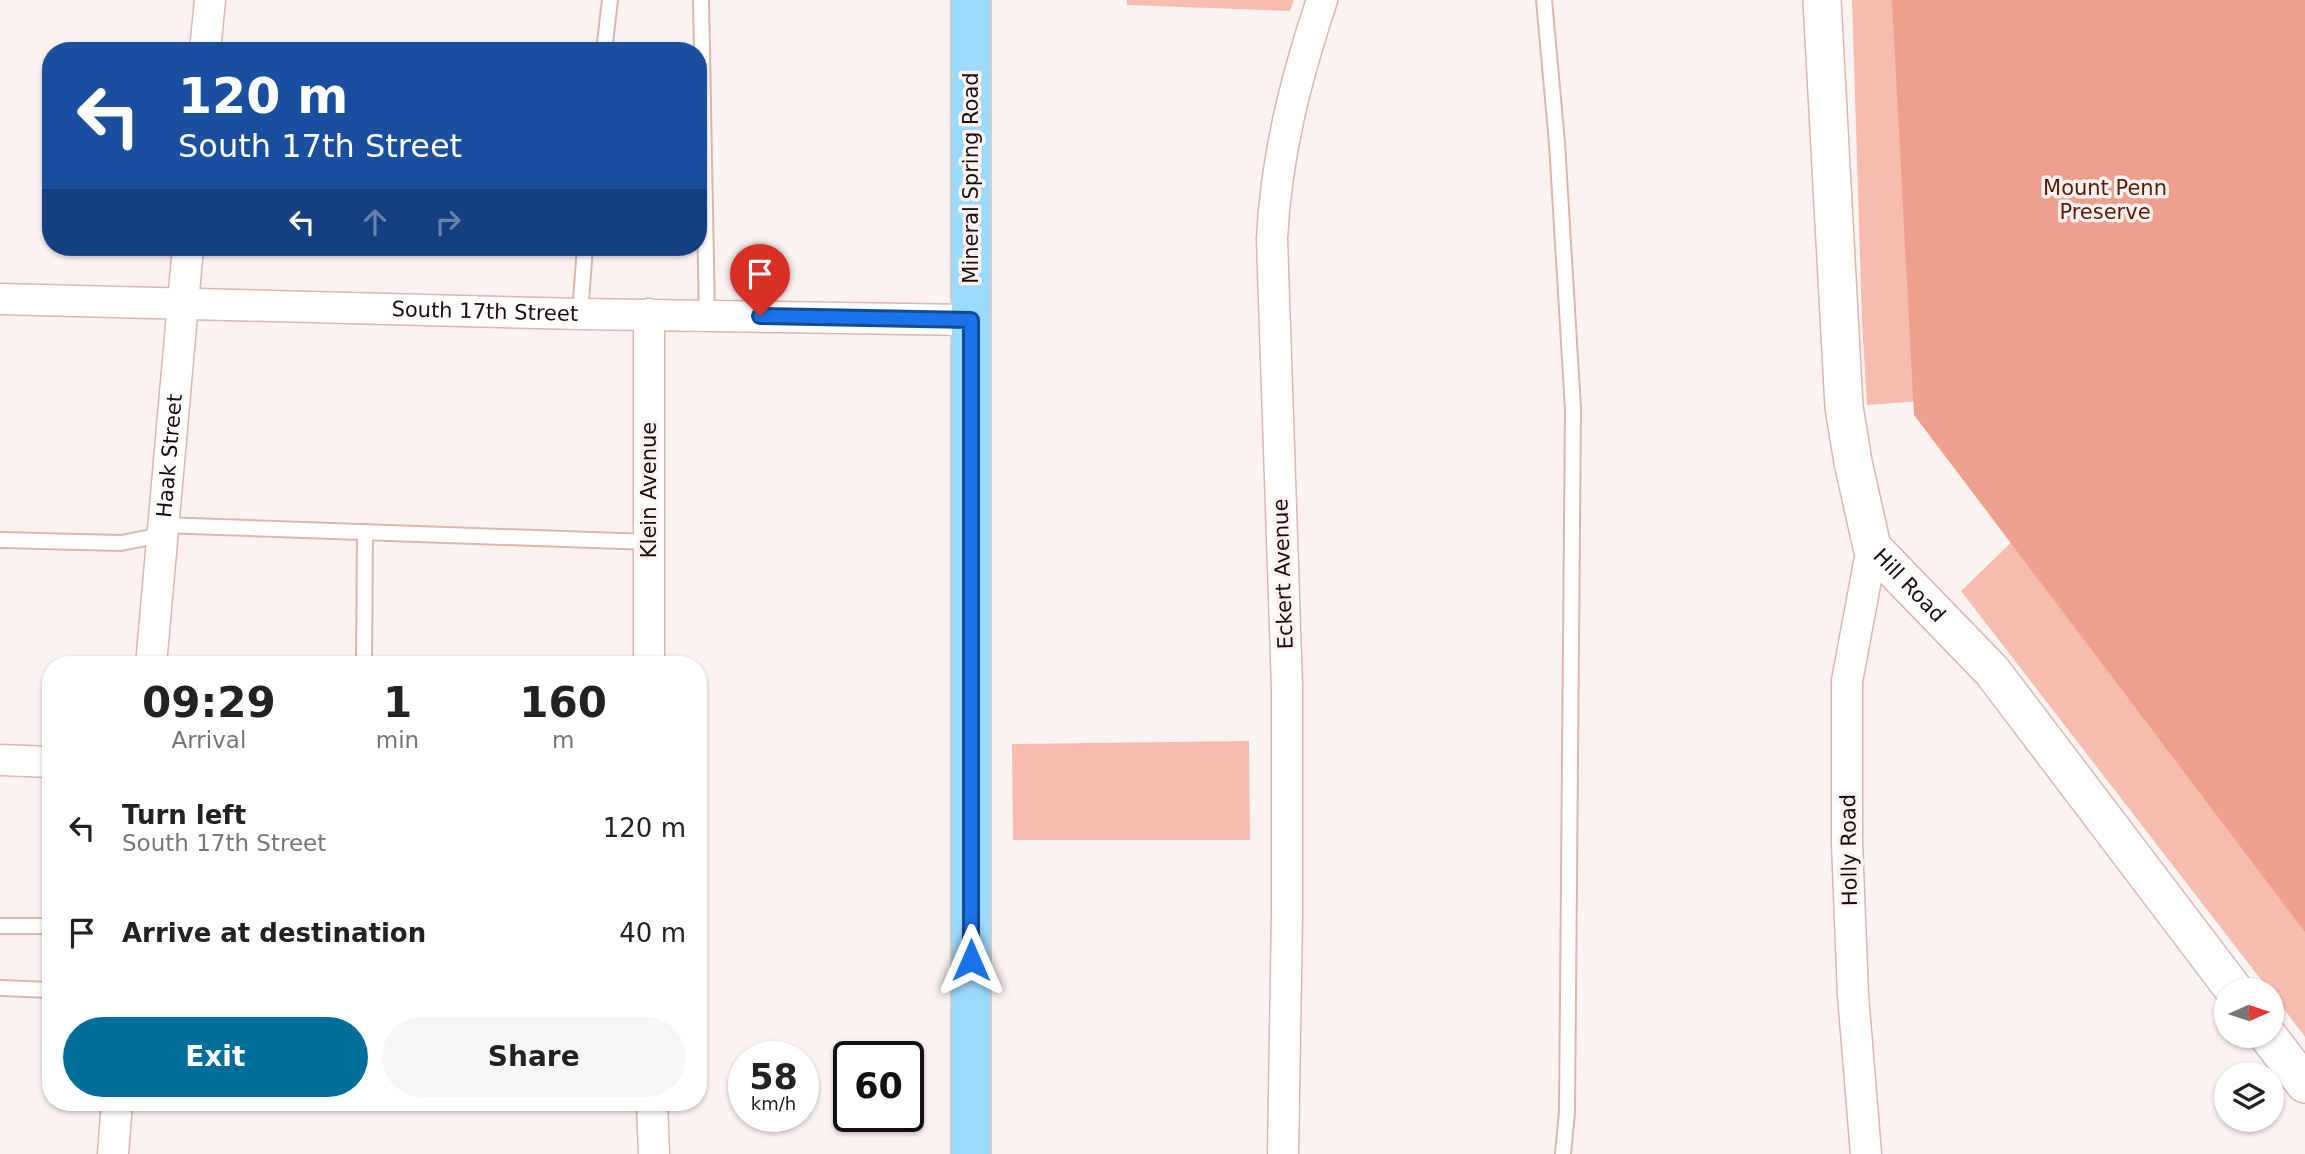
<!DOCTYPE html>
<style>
body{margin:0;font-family:"DejaVu Sans",sans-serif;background:#f6f6f6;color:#222;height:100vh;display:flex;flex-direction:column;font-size:26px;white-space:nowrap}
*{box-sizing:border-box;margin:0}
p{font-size:23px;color:#767676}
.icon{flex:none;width:38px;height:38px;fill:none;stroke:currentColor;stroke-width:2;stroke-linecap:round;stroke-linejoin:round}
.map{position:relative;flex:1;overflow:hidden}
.drawer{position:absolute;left:42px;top:656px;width:665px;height:455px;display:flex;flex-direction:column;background:#fff;border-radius:28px;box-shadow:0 2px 5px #0004}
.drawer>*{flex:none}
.top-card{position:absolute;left:42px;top:42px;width:665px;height:214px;border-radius:28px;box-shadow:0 2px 5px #0004;background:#1a4fa0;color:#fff;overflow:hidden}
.needle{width:46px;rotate:87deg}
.fabs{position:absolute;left:2214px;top:978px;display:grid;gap:14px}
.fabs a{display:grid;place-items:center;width:70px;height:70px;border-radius:50%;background:#fff;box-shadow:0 2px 5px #0004;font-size:35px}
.speed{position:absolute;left:728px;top:1041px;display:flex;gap:14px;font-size:35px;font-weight:700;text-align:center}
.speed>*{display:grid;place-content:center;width:91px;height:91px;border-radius:50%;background:#fff;box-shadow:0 2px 5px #0004;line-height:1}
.speed small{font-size:18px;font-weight:400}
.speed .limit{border:4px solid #111;border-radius:10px;background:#fff;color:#111}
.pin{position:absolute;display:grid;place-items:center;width:60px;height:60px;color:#fff;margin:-72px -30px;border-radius:50% 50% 50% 0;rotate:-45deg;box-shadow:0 0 7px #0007}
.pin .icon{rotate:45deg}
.me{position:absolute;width:77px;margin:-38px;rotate:0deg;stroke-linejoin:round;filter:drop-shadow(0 0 5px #0008)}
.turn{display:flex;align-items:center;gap:24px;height:147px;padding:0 21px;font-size:32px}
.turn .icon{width:91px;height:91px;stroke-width:2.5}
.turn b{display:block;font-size:49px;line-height:60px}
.lanes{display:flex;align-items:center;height:66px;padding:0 21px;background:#0003;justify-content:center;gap:35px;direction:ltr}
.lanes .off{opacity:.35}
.eta{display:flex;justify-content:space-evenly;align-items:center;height:119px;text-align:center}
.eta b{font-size:42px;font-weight:800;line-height:49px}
.action{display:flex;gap:14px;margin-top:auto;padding:14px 21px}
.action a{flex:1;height:80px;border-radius:42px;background:#006e9a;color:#fff;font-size:28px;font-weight:800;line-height:80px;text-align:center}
.action a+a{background:#f6f6f6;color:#222}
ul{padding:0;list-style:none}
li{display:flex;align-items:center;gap:21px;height:105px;padding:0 21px}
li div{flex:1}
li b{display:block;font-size:26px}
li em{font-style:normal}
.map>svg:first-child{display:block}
.green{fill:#f6bcae}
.forest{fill:#eea08c}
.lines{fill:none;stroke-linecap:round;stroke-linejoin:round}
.service-casing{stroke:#dbb7ae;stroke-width:18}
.minor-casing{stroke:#dbb7ae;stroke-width:33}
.tertiary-casing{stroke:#dbb7ae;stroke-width:40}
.primary-casing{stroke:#d1cfce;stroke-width:42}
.service{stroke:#fff;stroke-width:14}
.minor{stroke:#fff;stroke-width:30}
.tertiary{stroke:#fff;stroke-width:37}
.primary{stroke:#9cdafb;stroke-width:38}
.route-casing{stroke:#114b97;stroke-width:18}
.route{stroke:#1a73e8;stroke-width:12}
.labels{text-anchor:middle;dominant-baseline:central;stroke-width:7;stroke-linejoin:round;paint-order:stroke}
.street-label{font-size:21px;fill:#1a0e0b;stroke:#fbf3f1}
.park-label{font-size:21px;fill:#5c1807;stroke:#fbf3f1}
</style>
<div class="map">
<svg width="2305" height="1154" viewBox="0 0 2305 1154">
<rect width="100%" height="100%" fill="#fbf3f1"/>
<path class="green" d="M1127 0H1294L1290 11 1127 5Z
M1852 0H2305V1037L2272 993V990H2269L1961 591 2082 474 2043 392 1867 405 1862 320Z
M1249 741 1250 840H1013L1012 744Z"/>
<path class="forest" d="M1892 0H2305V932L1914 415Z"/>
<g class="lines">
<defs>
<path id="service" d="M701 0 707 315
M1544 0 1557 143 1573 409 1567 1112 1563 1154
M604 51 610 0
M580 314 585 247
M162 525 649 542
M0 540 121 543 162 535
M364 665 365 532
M0 926H51
M0 988 51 990"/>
<g id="minor">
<path d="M205 51 210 0"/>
<path id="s1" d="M0 299 580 314 971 320"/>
<path id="s2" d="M151 665 188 247"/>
<path d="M649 665V314"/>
<path d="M0 760 51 762"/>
<path d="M652 1102 654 1154"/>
<path d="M113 1154 117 1102"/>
<path d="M1283 1154 1287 914V687L1272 239C1276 156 1296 78 1322 0"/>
<path d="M1866 1154 1853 995 1847 843V681L1872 547"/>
</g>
<g id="tertiary">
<path id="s3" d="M1822 0 1844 407 1853 462 1872 547 1992 671 2234 990"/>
<path d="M2268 1036 2305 1084"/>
</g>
<path id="primary" d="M971 1154V0"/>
</defs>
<use href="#service" class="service-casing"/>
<use href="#minor" class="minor-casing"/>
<use href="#tertiary" class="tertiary-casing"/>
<use href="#primary" class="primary-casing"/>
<use href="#service" class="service"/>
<use href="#minor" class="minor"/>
<use href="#tertiary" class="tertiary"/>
<use href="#primary" class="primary"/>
</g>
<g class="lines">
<defs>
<path id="route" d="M760 316 971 320V960"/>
</defs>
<use href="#route" class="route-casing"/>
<use href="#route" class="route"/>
</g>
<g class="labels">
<g class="street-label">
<text transform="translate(971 178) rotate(-90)">Mineral Spring Road</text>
<text stroke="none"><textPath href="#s1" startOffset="485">South 17th Street</textPath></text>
<text stroke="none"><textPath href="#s2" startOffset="210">Haak Street</textPath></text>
<text transform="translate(649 490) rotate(-90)">Klein Avenue</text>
<text transform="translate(1283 574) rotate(-92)">Eckert Avenue</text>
<text stroke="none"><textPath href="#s3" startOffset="604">Hill Road</textPath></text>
<text transform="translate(1849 850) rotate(-91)">Holly Road</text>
</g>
<g class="park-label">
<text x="2105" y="188">Mount Penn<tspan x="2105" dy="24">Preserve</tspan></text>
</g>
</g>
</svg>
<div class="fabs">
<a><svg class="needle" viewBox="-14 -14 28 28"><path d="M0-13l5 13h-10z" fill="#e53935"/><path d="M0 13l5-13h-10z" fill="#767676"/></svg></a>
<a><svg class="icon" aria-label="layers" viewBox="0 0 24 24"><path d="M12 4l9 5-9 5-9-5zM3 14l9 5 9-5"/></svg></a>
</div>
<div class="speed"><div>58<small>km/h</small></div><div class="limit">60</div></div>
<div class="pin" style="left:760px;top:316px;background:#d93025"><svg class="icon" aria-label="arrive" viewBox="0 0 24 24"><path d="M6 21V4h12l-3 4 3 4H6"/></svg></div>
<svg class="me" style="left:971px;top:960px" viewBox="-20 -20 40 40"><path d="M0-17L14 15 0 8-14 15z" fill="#1a73e8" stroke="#fff" stroke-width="4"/></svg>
<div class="top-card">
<div class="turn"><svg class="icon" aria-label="left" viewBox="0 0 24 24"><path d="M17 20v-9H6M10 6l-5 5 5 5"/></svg><div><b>120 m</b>South 17th Street</div></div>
<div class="lanes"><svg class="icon" aria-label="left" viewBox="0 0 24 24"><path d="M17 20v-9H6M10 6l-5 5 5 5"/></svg><svg class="icon off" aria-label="ahead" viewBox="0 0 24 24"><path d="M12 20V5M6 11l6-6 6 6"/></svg><svg class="icon off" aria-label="right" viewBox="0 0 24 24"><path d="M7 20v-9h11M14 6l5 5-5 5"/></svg></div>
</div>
<section class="drawer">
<div class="eta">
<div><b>09:29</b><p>Arrival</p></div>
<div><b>1</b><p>min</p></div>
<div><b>160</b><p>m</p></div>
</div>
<ul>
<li><svg class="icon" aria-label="left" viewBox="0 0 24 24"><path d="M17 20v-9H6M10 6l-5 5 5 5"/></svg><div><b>Turn left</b><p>South 17th Street</p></div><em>120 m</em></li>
<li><svg class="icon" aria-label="arrive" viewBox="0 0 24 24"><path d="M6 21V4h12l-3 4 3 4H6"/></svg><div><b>Arrive at destination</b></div><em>40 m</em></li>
</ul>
<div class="action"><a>Exit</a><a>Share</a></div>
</section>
</div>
